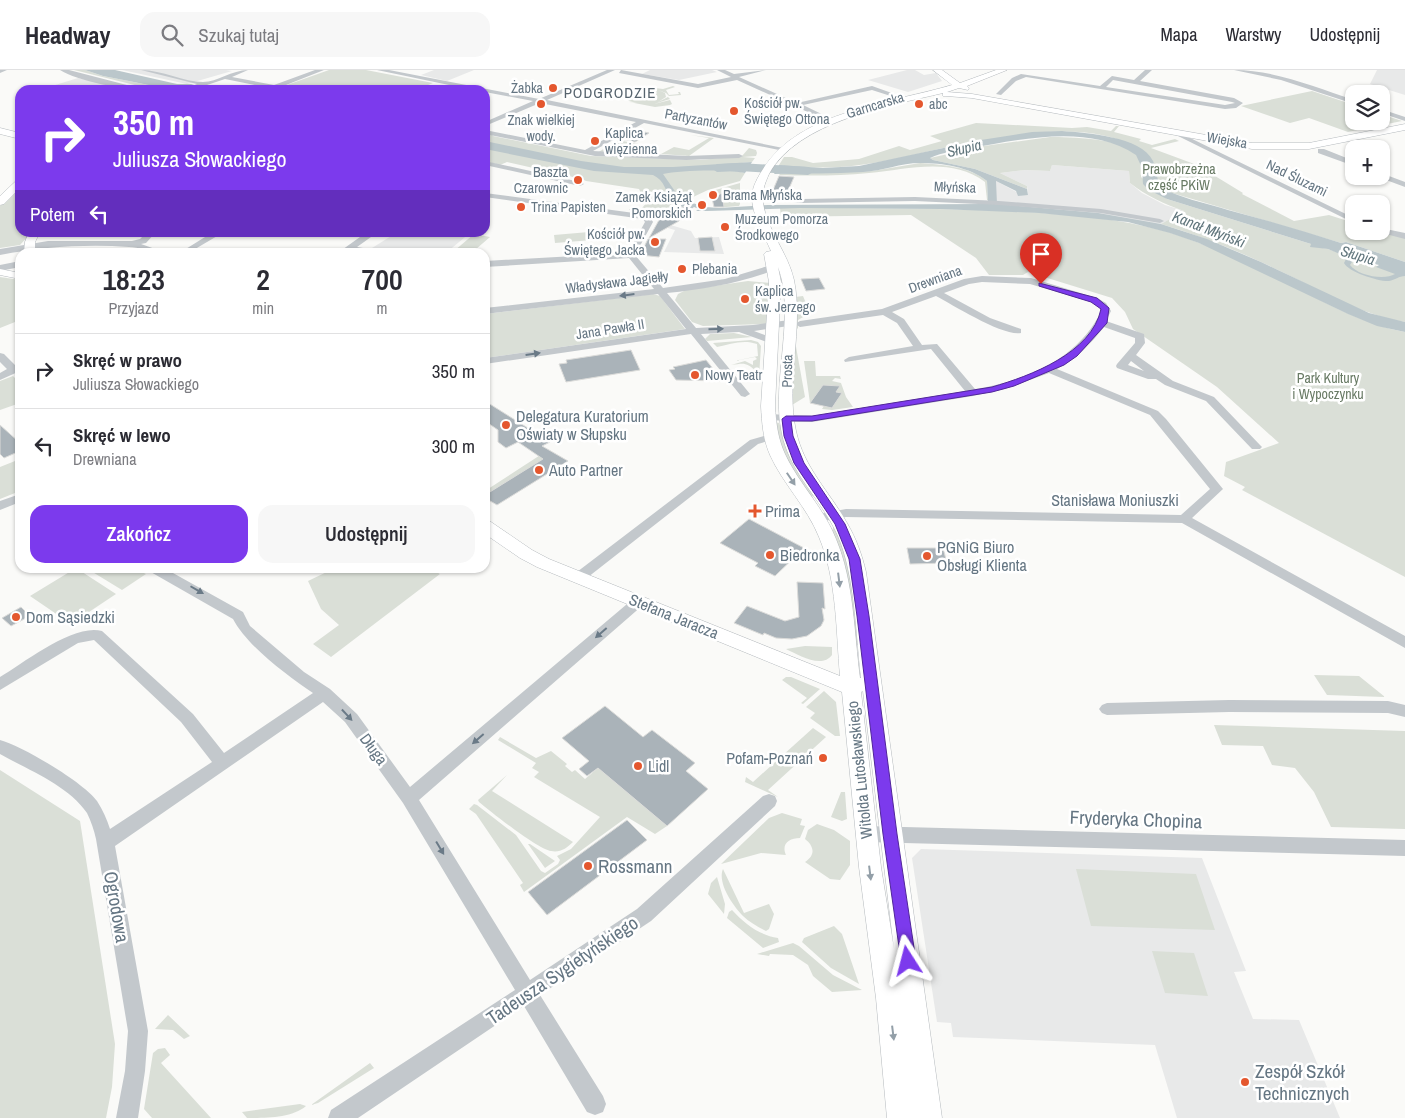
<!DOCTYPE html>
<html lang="pl">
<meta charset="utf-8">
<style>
body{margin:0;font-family:"Archivo Narrow",sans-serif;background:#f7f7f7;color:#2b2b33;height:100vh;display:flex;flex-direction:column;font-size:19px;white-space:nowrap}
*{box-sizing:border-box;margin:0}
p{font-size:16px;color:#7c7c81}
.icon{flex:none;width:28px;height:28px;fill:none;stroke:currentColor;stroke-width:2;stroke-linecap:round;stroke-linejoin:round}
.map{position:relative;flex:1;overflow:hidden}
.side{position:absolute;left:15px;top:178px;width:475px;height:325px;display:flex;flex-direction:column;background:#fff;border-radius:15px;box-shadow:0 1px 4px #0004}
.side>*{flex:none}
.top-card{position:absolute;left:15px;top:15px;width:475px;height:152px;border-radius:15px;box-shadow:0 1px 4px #0004;background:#7c3aed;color:#fff;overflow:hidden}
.fabs{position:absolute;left:1345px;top:15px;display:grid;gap:10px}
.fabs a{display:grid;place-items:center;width:45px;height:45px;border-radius:10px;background:#fff;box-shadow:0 1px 4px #0004;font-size:25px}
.pin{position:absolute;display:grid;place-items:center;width:42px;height:42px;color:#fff;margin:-51px -21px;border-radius:50% 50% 50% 0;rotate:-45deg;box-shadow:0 0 5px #0007}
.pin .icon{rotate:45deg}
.me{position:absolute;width:55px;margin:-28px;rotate:351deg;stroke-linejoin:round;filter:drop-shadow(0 0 4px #0008)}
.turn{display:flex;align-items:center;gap:18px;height:105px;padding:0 15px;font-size:22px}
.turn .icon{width:65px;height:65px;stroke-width:2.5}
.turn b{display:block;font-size:35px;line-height:42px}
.then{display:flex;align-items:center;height:48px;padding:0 15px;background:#0003;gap:10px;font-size:19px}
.eta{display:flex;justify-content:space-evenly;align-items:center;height:85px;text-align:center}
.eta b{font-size:30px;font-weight:600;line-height:35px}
.button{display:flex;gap:10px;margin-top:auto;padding:10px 15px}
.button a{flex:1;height:58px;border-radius:15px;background:#7c3aed;color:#fff;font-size:20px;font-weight:600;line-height:58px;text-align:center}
.button a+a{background:#f7f7f7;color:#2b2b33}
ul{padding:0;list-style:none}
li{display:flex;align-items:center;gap:15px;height:75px;padding:0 15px;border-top:1px solid #e1e1e2}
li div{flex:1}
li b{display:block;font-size:19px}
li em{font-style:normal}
header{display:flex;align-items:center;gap:30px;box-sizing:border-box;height:70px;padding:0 25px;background:#fff;border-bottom:1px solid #e1e1e2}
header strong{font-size:24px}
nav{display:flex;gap:28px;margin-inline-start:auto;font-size:18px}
.search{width:350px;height:45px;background:#f7f7f7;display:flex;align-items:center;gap:12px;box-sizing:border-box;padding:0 18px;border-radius:15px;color:#7c7c81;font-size:19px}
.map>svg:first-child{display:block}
.built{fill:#e8e9e9}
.green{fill:#dadfd7}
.water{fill:#bbc7cb;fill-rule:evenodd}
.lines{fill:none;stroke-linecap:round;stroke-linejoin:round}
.river{fill:#bbc7cb;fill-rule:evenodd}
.building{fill:#aab3b9;stroke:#dcdcda}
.major-casing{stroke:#b5babe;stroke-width:1}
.minor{fill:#c3c8cc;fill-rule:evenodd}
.major{fill:#fff;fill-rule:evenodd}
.oneway{fill:#6a7a87}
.oneway2{fill:#939fa8}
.route{fill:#7c3aed;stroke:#51269a}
.poi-dot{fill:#e4572e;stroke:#fff;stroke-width:2}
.labels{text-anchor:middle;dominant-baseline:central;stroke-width:5;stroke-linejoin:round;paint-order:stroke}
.far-poi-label{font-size:14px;fill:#657683;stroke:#fff;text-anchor:start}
.far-street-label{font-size:14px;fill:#657683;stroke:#fff}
.far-park-label{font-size:14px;fill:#687a64;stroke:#fff}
.far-neighbourhood-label{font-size:15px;letter-spacing:1px;fill:#57646e;stroke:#fff}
.far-water-label{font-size:15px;font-style:italic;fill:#60757c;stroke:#fff}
.poi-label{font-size:16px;fill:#657683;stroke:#fff;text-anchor:start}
.street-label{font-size:16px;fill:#657683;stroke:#fff}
.near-street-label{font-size:19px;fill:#657683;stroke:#fff}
.near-poi-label{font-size:19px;fill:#657683;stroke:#fff;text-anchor:start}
</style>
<header>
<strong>Headway</strong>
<div class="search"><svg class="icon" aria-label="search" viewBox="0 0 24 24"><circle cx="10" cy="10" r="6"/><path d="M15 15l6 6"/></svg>Szukaj tutaj</div>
<nav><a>Mapa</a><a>Warstwy</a><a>Udostępnij</a></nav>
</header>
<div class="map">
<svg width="1405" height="1048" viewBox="0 0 1405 1048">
<rect width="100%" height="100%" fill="#fafaf8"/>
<path class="built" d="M122 0H226L232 1 187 14Z
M434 0H474L447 11 421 5Z
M650 0H712L717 2 679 10 642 4Z
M907 0H915L924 5 936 3 942 11 908 22 868 10Z
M1377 0H1405V25L1370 14Z
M78 8 108 15 90 20H39Z
M1052 95 1129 101 1130 113 1142 123 1165 135 1185 141 1161 154 996 134V111L1022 125H1028L1027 116 1000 103 1025 100 1050 101Z
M660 152 691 161 695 168 719 167 724 184 664 182 675 160 657 155Z
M396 163 467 162 470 163 447 182H393L372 178Z
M921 779 1202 788 1246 901 1234 902 1253 949 1299 950 1340 1048H1177L1155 975 953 967 951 953 937 952 912 788Z"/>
<path class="green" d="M74 0H85L103 6 165 18 169 20H155Z
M329 0H366L433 13 416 20H302L284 16Z
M673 16 675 17 666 20 669 25 679 24 678 22H680L681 25 669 26 666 23 658 20 665 23 666 27 658 32 668 27 670 29 654 34 670 30 672 34 670 35 655 37 629 32 637 33 629 31 625 27 655 18 663 19Z
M1312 21 1354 35V51H1381V44L1402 51 1348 62 1309 48 1290 53 1241 36Z
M976 53 1072 58 1087 57 1111 61 1116 56H1119L1114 62 1141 69 1139 71 1152 75 1175 69 1179 71 1151 78 1197 95 1243 123 1242 124 1294 151 1329 145 1354 153V161H1380L1405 167V192L1346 172 1341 173 1172 123C1148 112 1156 83 1125 72 1078 54 1027 63 979 72 962 75 946 77 930 81 888 91 849 100 806 97 797 97 788 97 779 95L784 87H792L813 93 859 89 899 76 910 80 942 71 930 66Z
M485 63 492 64 493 66 591 86 700 90 742 86 749 78 756 80 757 83 756 86 743 87 755 88 752 92 741 93 736 101 745 103 740 111 708 120 661 142 629 140 631 138 641 139 652 127 641 125 637 127 641 123 639 119 586 111 582 109 507 92 500 95 485 91Z
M690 65 714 68 689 86 661 84 674 77 689 80 709 68Z
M1050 67C1069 67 1123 68 1136 84 1141 90 1142 100 1141 107L1167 129 1311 174 1317 177 1328 179 1405 206V252C1360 245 1319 219 1278 200 1241 182 1201 166 1161 154L1184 141C1164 134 1147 126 1130 113L1129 101 1052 95 1050 101 1025 100 1000 103 1027 116V119L975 99 933 90 930 88 984 76Z
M618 70 658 78 648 85 597 83Z
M920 93C942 95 969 96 987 111L988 130H987L985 112C950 86 907 100 869 103 839 106 809 106 779 105L780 104 872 101Z
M740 113V134L739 136 714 138 724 137 720 124 712 121Z
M20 117V162L31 163 20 175 0 178V136Z
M780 138C855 138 931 138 1007 141 1061 144 1116 147 1168 162 1214 176 1257 199 1300 220 1334 237 1367 255 1405 262V507L1242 420 1245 417 1224 406 1226 392 1279 373 1217 317 1133 259 1125 242 1112 228 1028 202 1023 205H989L976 188 911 145 781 147Z
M589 162 592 170 555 173 554 165Z
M474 164 490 167 475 180 454 181Z
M0 207 20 210V250L0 258Z
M748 211 771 213 768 254 703 256 692 252 675 230 678 224 686 220Z
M653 224 660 226 685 259 485 288V244Z
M803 226 810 243 798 250V258L796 260 795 227Z
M734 263 752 267 707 271 705 269 710 264Z
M751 270 758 272 761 276 759 307 756 303 757 302C746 292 745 293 731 295L745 291 753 295V291L757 289 755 287 734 291 758 286 757 274C744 269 730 274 717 277L713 273Z
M795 271 805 327 792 335 794 275Z
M804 291H815L816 306H840L841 309 835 308 832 311 841 313 846 327 853 337 832 340 822 339 824 336 832 338 841 324 821 318 810 333Z
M13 306 20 313V333L0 340V311Z
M775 352 779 353C783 361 784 371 787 380 793 397 804 411 815 426L810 427 783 385Z
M548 380 554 383 485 425V421Z
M20 389V421L0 429V397Z
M834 455 850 498 859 575H853L832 461Z
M76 498 116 524 71 554 30 526Z
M86 498H133L146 504 122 520Z
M335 498H429L440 504 331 587 313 574 339 555 321 539 308 511Z
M805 576 832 577V585C822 599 798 585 786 579Z
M1314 605 1359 606 1385 627 1327 625Z
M786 607H791L820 619 803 634 801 633 807 628 782 610Z
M824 621 836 632 840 666H835L810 648 815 643 806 637Z
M1214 655 1405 661V759L1331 757 1314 722 1295 698 1272 695 1263 676 1222 675Z
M813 658 826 667 768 720 778 727 745 712 746 707 753 712Z
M500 667 536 688 551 681 567 694 565 696 572 702 575 700 585 709 598 698 667 756 655 764 627 747 524 822 520 815 523 813 476 744 469 739 474 734 477 735 516 765 541 801 545 803 558 794 560 790 557 786 571 779 600 747 534 707 539 702 532 698 536 693 498 670Z
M0 700 80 751 115 974 112 1017 106 1048H0Z
M507 705 492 721 573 772C567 778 560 783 551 781 538 779 492 743 479 732L478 730Z
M841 722H845L847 749 842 751 831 747Z
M782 743 802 749 800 755 805 756 800 768C789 768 781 774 786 785L761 783 721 794 769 748Z
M817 754 834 760 850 771V795L840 810 830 809 805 792C816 785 814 776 805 769L808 760Z
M528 774H530L555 791 545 798Z
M723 799 744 843 769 834 774 844 769 859 766 861C758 857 749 852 743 846 733 836 717 813 723 799Z
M1076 799 1196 804 1215 860 1091 856Z
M717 807 725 834 724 844 708 824 711 813Z
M732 840C745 854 759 865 778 868L779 872 763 878 727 848 729 842Z
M834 856 842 864 859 914 831 898 802 872 804 868Z
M793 873 799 876 833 905 862 920 832 922 813 906 808 895 793 885 770 884 769 886 757 884Z
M1152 881 1194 883 1208 926 1165 923Z
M168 945 190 966 184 969 173 960 155 959Z
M165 978 170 985 161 993 211 1048H152L144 1039 153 983 158 979Z
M370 993 374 998 318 1033 311 1035Z
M300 1034 306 1036C292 1048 266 1048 247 1048L242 1042Z"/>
<path class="water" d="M85 0H115L177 14H194L177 20H166L165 18 103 6Z
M1062 61C1086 63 1141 66 1153 91 1159 104 1154 115 1170 122 1189 130 1209 134 1228 140 1266 150 1304 161 1341 173L1346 172 1405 192V206C1399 206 1395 210 1389 211 1380 212 1348 202 1344 193L1347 187 1328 179 1310 177 1311 174 1167 129 1149 120 1143 114 1142 98 1136 85C1089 54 1023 69 971 78 958 81 942 82 930 88L933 90 975 99 1027 119 1028 125 1018 126 1016 121 996 111 997 134 1098 143 1161 154 1207 169 1261 192 1369 243 1405 252V262L1377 256 1348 244 1199 173 1170 163 1128 152 1039 143 940 139 800 138 707 141H696L699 139 694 137 690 140 679 136 689 132 706 137 719 138 768 135 985 134 988 133 987 111C970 97 942 93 920 93 901 93 882 101 863 102 833 104 804 103 774 104L779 95 823 98 859 96 981 70 1032 62ZM1354 189 1379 195 1376 197 1395 204C1384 211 1357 205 1350 195Z
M485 71 581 91 624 97H673L752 92 745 103C728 99 680 100 663 104L679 127 685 130 674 135 669 131C667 121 664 110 653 105L594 101 485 79Z"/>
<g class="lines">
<path class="river" d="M93 0H112L189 18 190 20H171L94 2Z
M739 93 808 97 815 101 808 105 739 101 717 102 711 98 717 94Z"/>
</g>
<path class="building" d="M635 60 649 63 635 72 621 69Z
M779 106 794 107 788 121 773 120Z
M722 123 724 137H714L712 128Z
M688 134 679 151 649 168 659 150Z
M712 167 715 181H700L698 168Z
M648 169H666L659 187 640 185Z
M819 208 825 219 806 221 801 209Z
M631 280 640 300 566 312 559 294 567 293 566 290Z
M706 290 723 311 676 310 669 300 675 299 673 297Z
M823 315 840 316 836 322 842 323 832 338 810 333Z
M485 331 550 372 542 376 568 391 497 435 485 428V425L543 389 518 372 506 378 498 372V360L485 351Z
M0 355 20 373V381L4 388 0 384Z
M749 449 804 478 775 506 755 496 758 493 720 473Z
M907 478H943L947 493 910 494Z
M797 512 823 513 825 539 822 538 824 550 821 556 807 566 792 569 776 568 764 563 763 565 734 553 747 536 785 551 799 547Z
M21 537 30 546 11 556 2 548Z
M605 636 643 667 652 660 695 693 686 701 708 719 667 756 598 698 587 706 579 699 589 691 562 668Z
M627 750 647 770 547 845 528 822Z"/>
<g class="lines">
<defs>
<path id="major" d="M933 0H942L960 13 996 0H1007L967 16 969 18 968 20 959 18 947 22 972 24 1252 73H1309L1405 54V60L1309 79H1252L972 28 946 26H943V23C889 36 798 51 769 104 765 113 761 123 763 133 767 160 788 183 794 210 804 260 785 311 796 361 804 398 829 421 847 453 856 468 862 485 866 502L942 1048H887L876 928 859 797 842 622 537 497 520 488 485 464V451L491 452 532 480 549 489 840 606C836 560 837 510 819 467 807 437 783 414 770 385 763 369 762 353 761 336L769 212 764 184 766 182 771 181C764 165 752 145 752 127 752 117 758 107 763 99 799 41 892 33 952 15ZM778 197C796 244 772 309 781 359 788 402 821 428 838 466 855 506 856 564 861 608H860C854 562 854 512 836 469 824 438 799 414 785 384 778 369 776 353 775 336L781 212ZM863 621 894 879 881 797 861 622Z
M0 58 20 63V69L0 64Z
M20 109V118L4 134 0 135V126L17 110Z
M29 162H40L35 172V182H24L25 172Z
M0 199 20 203V209L0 205Z"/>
</defs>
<use href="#major" class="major-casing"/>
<path class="minor" d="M0 0H7L0 3Z
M60 0H69L146 20C125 20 77 11 60 0Z
M141 0C162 0 184 12 203 12 217 12 232 0 248 0L232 7 274 15 315 0H324L281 17 291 20H279L225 9 192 20H183L197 14Z
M377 0H389L539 29 607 0H615L547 30 788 79 784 81 644 53 593 81 686 86 739 84 743 86 739 88 686 90 595 86 485 64V60L585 80 636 52 540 33 485 56V52L533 31 485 22V20H473Z
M621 0 698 14 731 7 717 0H725L734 4 766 0 739 7 797 33 872 16 903 27 900 29 872 20 803 35 836 51V53L834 54 737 10 698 18 619 3Z
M1145 0H1152L1140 11 1234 28 1243 33 1236 38 1225 39 1026 7 1016 11 1001 25 996 24 1012 8 1021 4 1100 16 1112 6 1134 10ZM1113 10 1232 32 1235 33 1225 35 1106 17Z
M1234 0C1275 0 1315 17 1354 30V34L1281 10Z
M1381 39 1405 47V51L1381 43Z
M1176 63H1180L1354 148V153L1176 65Z
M1318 79H1324L1354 91V96L1318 83Z
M485 91 580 112 584 114 580 116 485 95Z
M1381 103 1405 112V117L1378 107 1381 106Z
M745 122 801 129 915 127 999 131 1101 139 1160 149 1164 151 1160 153 1101 143 999 135 915 131 801 133 748 126H745Z
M485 123 649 145 653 152 635 185 663 218 725 209 771 195H777V199C741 213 705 219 667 223L696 258 753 255 789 250 794 253 789 256 754 261 776 269 777 271 772 274 739 262 701 264 750 324 745 327 741 326 691 264 485 294V288L686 259 658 224 485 244V238L654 219 629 188 485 197V191L628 183 645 152 643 149 485 127Z
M1381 158 1405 163V169L1378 162 1381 161Z
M147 162H156L146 173 141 174 158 180 159 182C148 182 139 177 129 177 85 174 43 177 0 185V179L48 171H132L140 169Z
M213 162H224L190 182H181Z
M367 162H378L357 177 375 180 376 182H339Z
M20 191V197L0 201V195Z
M982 206 1031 208 1097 228 1106 233 1111 241 1106 251 1144 264 1145 273 1136 285 1173 311 1214 327 1260 375 1262 377 1260 379H1252L1206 331 1165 315 1156 309H1148L1117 298 1116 296 1117 294 1135 273V268L1104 257C1091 274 1076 289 1057 299L1158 341 1166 349 1223 419 1192 448 1405 566V578L1182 453 846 447 818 452 814 451 812 448 814 445 846 439 1181 445 1210 419 1150 345 1049 303 1005 319 973 326 812 352 768 350 762 347 768 344 812 346 965 321 931 279 845 292 844 290 849 287 913 276 897 253 883 245 800 257 795 254 800 251 882 239 964 209ZM982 212 1030 214 1091 232 1099 237 1101 241C1079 289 1025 311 975 319L937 274 922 275 904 249 892 242 936 226C953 235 1004 267 1021 263V259L990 248 944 223 969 214ZM1131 291 1144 301 1128 295Z
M0 283 4 284 15 295 20 294V301L0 310V303L7 299 0 292Z
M771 364 777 367 775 369 758 374 583 511H573L571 508 573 505 750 370Z
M20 424V432L0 440V431Z
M147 498H164L243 542 250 556 304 602 330 619 357 644 410 717 633 529H643L645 532 643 535 419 730 530 910 637 839 763 726 769 724 775 726 777 731 775 736 651 851 540 925 603 1026 606 1034 603 1042 595 1045 587 1042 524 936 358 1048H328L331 1040 515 920 403 733 345 652 323 632 115 776 148 961 145 1001 138 1048H116L125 1001 128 961 96 769C94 760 91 751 87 743 68 715 28 700 0 684V670C24 677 83 712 97 731 103 740 107 750 110 759L212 692 181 652 94 570 78 573 0 620V607C25 592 74 553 102 561L193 644 224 683 313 623C288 606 247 576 233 549L149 501Z
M1229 630 1388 631 1405 635V647L1388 643 1229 642 1107 645 1102 643 1099 639 1102 635 1107 633Z
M866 756 1405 770V786L866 772 860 769 857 764 860 759Z"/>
<use href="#major" class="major"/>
</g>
<defs><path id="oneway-solid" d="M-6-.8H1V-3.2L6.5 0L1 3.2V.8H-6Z" transform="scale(1.25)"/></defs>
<g class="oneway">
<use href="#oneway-solid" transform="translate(627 225) rotate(173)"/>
<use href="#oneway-solid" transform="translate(716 259) rotate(-2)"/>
<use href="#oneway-solid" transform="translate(533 284) rotate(-8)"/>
<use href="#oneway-solid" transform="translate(197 520) rotate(30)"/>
<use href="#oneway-solid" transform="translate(601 563) rotate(139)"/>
<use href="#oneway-solid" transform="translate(347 645) rotate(47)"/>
<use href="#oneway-solid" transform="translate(478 669) rotate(139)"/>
<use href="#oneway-solid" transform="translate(440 778) rotate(59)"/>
</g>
<g class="oneway2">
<use href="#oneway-solid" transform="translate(791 409) rotate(56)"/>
<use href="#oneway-solid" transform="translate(839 510) rotate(83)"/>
<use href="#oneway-solid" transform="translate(870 803) rotate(83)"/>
<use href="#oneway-solid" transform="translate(893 963) rotate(83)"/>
</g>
<path class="route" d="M1039 213 1097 228 1109 238 1107 253 1077 286 1064 295 1014 316 992 322 812 351H791L793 366 804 393 845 454 860 489 869 546 897 764 916 891 914 896 908 898 903 896 901 891 883 764 857 546 849 489 835 454 794 393 784 366 782 349 786 346H812L992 317C1030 306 1092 283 1101 239L1091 232 1039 216Z"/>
<g class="poi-dot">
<circle cx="553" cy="18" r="5"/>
<circle cx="541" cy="34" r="5"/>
<circle cx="919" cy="34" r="5"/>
<circle cx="734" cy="41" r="5"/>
<circle cx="595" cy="71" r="5"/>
<circle cx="578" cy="110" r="5"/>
<circle cx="713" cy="125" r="5"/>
<circle cx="702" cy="135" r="5"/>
<circle cx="521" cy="137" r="5"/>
<circle cx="725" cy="157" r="5"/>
<circle cx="655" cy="172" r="5"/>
<circle cx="682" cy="199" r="5"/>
<circle cx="745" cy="229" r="5"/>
<circle cx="695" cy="305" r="5"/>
<circle cx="506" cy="355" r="5"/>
<circle cx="539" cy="400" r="5"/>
<path d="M752.5 433.5h5v5h5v5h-5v5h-5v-5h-5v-5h5z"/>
<circle cx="770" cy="485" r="5"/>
<circle cx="927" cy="486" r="5"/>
<circle cx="16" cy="547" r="5"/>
<circle cx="823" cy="688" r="5"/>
<circle cx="638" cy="696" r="5"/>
<circle cx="588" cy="796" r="5"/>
<circle cx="1245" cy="1012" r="5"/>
</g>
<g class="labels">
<g class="far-poi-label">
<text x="543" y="18" text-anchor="end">Żabka</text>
<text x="744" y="33">Kościół pw.<tspan x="744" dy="16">Świętego Ottona</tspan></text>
<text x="929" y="34">abc</text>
<text x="541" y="50" text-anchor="middle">Znak wielkiej<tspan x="541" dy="16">wody.</tspan></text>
<text x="605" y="63">Kaplica<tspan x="605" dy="16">więzienna</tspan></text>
<text x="568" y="102" text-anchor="end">Baszta<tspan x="568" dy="16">Czarownic</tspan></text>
<text x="723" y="125">Brama Młyńska</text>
<text x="692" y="127" text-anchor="end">Zamek Książąt<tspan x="692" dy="16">Pomorskich</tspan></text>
<text x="531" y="137">Trina Papisten</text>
<text x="735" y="149">Muzeum Pomorza<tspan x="735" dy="16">Środkowego</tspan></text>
<text x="645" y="164" text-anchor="end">Kościół pw.<tspan x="645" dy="16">Świętego Jacka</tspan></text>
<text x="692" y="199">Plebania</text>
<text x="755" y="221">Kaplica<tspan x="755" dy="16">św. Jerzego</tspan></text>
<text x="705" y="305">Nowy Teatr</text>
</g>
<g class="far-street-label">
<text transform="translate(875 35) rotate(-17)">Garncarska</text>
<text transform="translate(696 49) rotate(11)">Partyzantów</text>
<text transform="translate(1227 70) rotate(10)">Wiejska</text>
<text transform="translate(1297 108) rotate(26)">Nad Śluzami</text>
<text transform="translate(955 117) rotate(2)">Młyńska</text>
<text transform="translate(935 209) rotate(-20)">Drewniana</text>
<text transform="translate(617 212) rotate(-7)">Władysława Jagiełły</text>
<text transform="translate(610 259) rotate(-9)">Jana Pawła II</text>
<text transform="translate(787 301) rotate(-89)">Prosta</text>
</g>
<g class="far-park-label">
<text x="1179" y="99">Prawobrzeżna<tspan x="1179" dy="16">część PKiW</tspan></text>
<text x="1328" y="308">Park Kultury<tspan x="1328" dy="16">i Wypoczynku</tspan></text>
</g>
<g class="far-neighbourhood-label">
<text x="610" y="22">PODGRODZIE</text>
</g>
<g class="far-water-label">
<text transform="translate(964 78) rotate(-13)">Słupia</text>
<text transform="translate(1209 159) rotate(21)">Kanał Młyński</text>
<text transform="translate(1358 185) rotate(17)">Słupia</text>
</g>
<g class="poi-label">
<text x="516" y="346">Delegatura Kuratorium<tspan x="516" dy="18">Oświaty w Słupsku</tspan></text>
<text x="549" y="400">Auto Partner</text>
<text x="765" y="441">Prima</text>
<text x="937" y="477">PGNiG Biuro<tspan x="937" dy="18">Obsługi Klienta</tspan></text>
<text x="780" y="485">Biedronka</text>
<text x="26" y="547">Dom Sąsiedzki</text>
<text x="813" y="688" text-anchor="end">Pofam-Poznań</text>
<text x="648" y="696">Lidl</text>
</g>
<g class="street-label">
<text x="1115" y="430">Stanisława Moniuszki</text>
<text transform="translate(674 546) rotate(22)">Stefana Jaracza</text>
<text transform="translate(374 679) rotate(54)">Długa</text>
<text transform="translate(859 700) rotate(-96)">Witolda Lutosławskiego</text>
</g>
<g class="near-street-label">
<text transform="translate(1136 749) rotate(2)">Fryderyka Chopina</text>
<text transform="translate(117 837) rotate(80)">Ogrodowa</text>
<text transform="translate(562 900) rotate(-34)">Tadeusza Sygietyńskiego</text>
</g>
<g class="near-poi-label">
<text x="598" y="796">Rossmann</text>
<text x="1255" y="1001">Zespół Szkół<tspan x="1255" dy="22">Technicznych</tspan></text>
</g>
</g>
</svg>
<div class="fabs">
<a><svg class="icon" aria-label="layers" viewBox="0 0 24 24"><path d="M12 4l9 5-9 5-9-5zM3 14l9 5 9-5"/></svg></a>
<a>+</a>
<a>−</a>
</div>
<div class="pin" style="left:1041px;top:214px;background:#d93025"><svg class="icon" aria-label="arrive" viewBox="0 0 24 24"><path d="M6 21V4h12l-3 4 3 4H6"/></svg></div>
<svg class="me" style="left:908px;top:891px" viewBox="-20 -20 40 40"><path d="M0-17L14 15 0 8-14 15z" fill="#7c3aed" stroke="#fff" stroke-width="4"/></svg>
<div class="top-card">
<div class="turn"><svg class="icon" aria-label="right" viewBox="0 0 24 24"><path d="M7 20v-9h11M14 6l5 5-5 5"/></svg><div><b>350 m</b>Juliusza Słowackiego</div></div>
<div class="then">Potem<svg class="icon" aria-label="left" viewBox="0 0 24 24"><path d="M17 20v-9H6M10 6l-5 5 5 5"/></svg></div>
</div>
<section class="side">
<div class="eta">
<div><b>18:23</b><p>Przyjazd</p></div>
<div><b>2</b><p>min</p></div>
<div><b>700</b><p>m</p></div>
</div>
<ul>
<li><svg class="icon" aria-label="right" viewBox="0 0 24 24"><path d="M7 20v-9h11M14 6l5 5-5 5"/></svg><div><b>Skręć w prawo</b><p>Juliusza Słowackiego</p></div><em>350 m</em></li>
<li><svg class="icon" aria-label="left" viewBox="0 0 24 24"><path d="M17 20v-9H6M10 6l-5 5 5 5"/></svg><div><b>Skręć w lewo</b><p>Drewniana</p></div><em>300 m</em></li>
</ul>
<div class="button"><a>Zakończ</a><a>Udostępnij</a></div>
</section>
</div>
